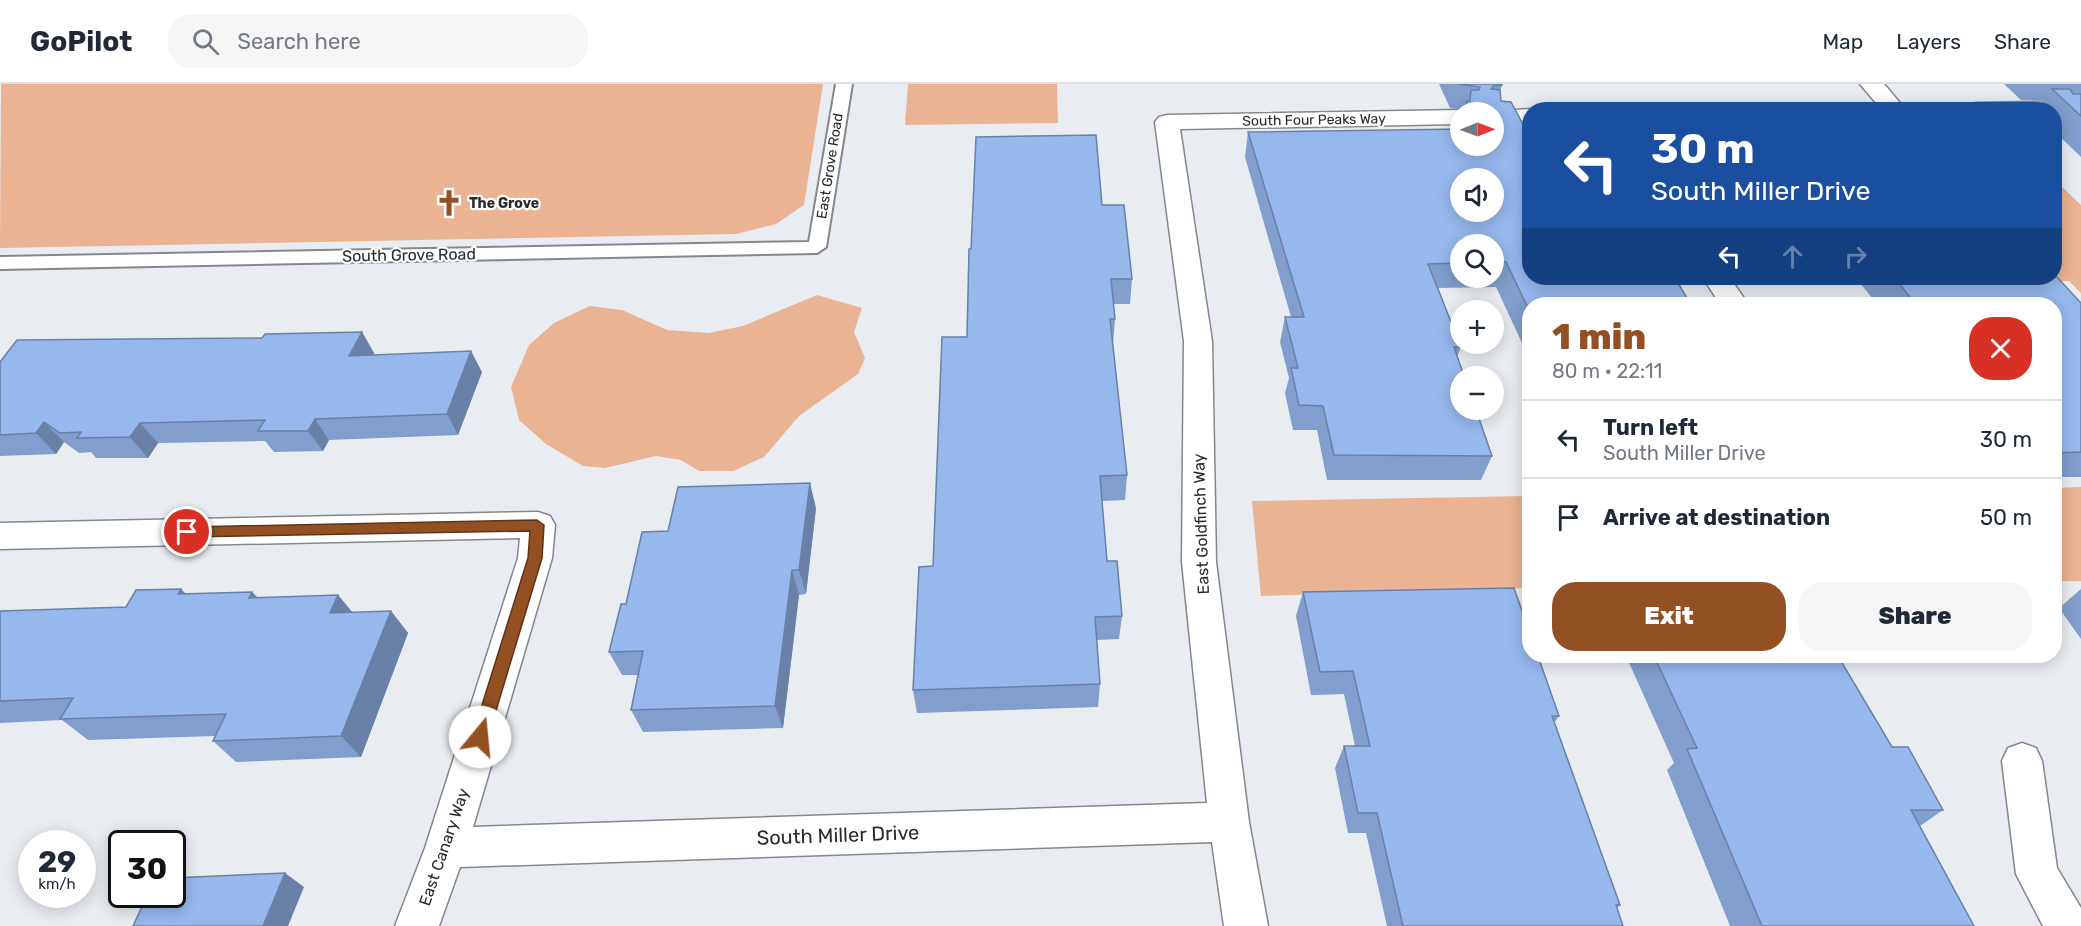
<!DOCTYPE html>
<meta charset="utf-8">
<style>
body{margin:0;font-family:Rubik,sans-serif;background:#f6f6f7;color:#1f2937;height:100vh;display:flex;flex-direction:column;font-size:22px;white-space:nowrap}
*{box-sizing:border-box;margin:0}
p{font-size:20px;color:#747a83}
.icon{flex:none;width:33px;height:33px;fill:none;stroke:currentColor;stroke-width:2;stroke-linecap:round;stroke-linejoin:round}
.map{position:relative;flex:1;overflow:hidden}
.drawer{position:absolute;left:1522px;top:213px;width:540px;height:366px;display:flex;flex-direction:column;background:#fff;border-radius:24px;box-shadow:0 3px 15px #0003}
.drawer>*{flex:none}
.hud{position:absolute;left:1522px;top:18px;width:540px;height:183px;border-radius:24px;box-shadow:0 3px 15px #0003;background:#1a4fa0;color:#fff;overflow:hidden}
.needle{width:39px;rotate:89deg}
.tools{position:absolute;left:1450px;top:18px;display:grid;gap:12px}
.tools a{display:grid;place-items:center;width:54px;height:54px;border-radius:50%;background:#fff;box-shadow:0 3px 15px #0003;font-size:30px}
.speed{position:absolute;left:18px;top:746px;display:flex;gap:12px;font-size:30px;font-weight:700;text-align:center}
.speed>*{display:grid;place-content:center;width:78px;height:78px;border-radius:50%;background:#fff;box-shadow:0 3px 15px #0003;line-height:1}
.speed small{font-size:15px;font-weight:400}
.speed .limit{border:3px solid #111;border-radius:9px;background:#fff;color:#111}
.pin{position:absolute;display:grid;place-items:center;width:51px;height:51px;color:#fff;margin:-26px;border:3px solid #fff;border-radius:50%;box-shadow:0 2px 6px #0007}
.me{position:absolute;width:66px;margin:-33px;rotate:17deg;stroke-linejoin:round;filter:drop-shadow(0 0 4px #0008)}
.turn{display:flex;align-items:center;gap:21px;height:126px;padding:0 30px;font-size:27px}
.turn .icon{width:78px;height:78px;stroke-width:2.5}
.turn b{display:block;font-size:42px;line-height:51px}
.lanes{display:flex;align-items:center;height:57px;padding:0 30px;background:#0003;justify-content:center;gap:30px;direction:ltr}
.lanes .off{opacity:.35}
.round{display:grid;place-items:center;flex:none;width:63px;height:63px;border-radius:24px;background:#f6f6f7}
.summary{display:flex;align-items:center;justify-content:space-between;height:102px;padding:0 30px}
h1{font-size:36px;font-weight:800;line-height:45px;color:#935022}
.button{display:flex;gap:12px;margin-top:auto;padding:12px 30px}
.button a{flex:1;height:69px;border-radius:24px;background:#935022;color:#fff;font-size:24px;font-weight:800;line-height:69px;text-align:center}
.button a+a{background:#f6f6f7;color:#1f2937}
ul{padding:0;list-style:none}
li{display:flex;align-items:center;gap:18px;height:78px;padding:0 30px;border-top:2px solid #e0e1e3}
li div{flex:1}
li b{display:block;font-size:22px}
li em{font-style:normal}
header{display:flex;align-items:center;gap:36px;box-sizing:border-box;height:84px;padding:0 30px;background:#fff;border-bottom:2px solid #e0e1e3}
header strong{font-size:28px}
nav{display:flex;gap:33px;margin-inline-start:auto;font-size:21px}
.search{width:420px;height:54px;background:#f6f6f7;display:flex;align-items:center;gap:15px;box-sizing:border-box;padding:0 21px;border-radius:24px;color:#747a83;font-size:22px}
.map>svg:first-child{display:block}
.green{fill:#eab393}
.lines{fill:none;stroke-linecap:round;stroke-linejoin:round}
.lane-casing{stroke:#84878c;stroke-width:4}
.street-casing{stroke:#84878c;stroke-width:3}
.lane{fill:#fff;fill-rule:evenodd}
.street{fill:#fff;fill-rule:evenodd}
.wall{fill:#819ecc;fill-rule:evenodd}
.shaded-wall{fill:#6981a6}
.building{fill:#96b8ed;stroke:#6981a6;stroke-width:1.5;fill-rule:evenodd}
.route{fill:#935022;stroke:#603416;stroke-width:1.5}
.labels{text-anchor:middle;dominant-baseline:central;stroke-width:4.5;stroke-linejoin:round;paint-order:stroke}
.far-street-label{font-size:14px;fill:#282a2c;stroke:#fff}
.far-poi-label{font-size:14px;font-weight:bold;fill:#282a2c;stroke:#fff;text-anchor:start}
.street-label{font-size:16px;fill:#282a2c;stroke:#fff}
.near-street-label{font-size:20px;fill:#282a2c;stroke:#fff}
</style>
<header>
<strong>GoPilot</strong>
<div class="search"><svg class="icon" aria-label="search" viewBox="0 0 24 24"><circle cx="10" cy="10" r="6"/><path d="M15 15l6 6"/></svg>Search here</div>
<nav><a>Map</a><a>Layers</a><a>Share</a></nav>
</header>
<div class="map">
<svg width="2081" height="842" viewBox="0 0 2081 842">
<rect width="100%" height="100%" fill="#e9edf2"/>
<path class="green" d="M1 0H823L804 121 776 140 736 150 0 164Z
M908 0H1057L1058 39 905 41Z
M2055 96 2081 121V209L2069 197 1986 198 2055 194Z
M817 211 862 224 854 248 865 274 858 290 799 332 764 373 733 387H699L681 376 656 372 605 384 583 382 546 360 519 336 511 303 529 261 554 239 590 222 622 226 667 246 709 249 743 242Z
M2081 403V497H2055V404Z
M1530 412V504L1261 512 1252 417Z"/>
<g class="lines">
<defs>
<path id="lane" d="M836 0H852L826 163 817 169 0 185V173L809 158Z"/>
<path id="street" d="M1860 0H1884L1906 26H1882Z
M2081 17V31H2055V26H1965L1968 21 1976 19Z
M1530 25 1532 26H1530V39L1494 40V28H1485Z
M1461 26 1470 28H1461V40L1180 45 1212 257 1216 478 1249 738 1268 842H1224L1212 758 460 783 439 842H395L425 764 518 474 520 454 0 465V439L538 428 550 432 555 441 552 474 473 743 1207 719 1182 478 1184 257 1155 38 1159 33 1167 31Z
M1703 194H1730L1748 220H1720Z
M2022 659 2036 664 2042 677 2057 784 2081 824V842H2043L2016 790 2002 677 2008 664Z"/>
</defs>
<use href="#lane" class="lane-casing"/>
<use href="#street" class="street-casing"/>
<use href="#lane" class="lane"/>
<use href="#street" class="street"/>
</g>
<path class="wall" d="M1439 0H1502V1L1500 7 1501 17 1687 214 1685 217 1530 220V276L1496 203 1438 204 1461 263 1457 273 1492 372 1481 396H1327L1317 346H1293L1285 309 1289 294 1280 258 1285 233H1291L1245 73 1248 48 1459 45 1458 42 1461 34V62L1494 28H1463L1464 26 1450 24ZM1461 160H1494V194H1461Z
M2004 0H2081V73L2055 48V26H2036L2044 16H2021Z
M971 165 1132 195 1130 220H1113L1115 235 1113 260 1127 391 1125 416 1102 417 1107 477 1122 532 1119 555 1097 556 1100 600 1098 623 917 629 913 606 933 482 967 253Z
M1808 194H2055L2081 219V393H2055V220H1877L1860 199 1813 200Z
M362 248 374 269 373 271 482 288 458 351 329 356 323 367 274 368 265 357 158 359 148 374H96L91 368 79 369 64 358 56 370 0 372V278L262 254Z
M816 424 806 510 799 511 783 644 643 648 631 626 638 591H622L609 568 626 520 668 447Z
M2081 505V555L2059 524Z
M252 508 258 514 338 511 353 529 391 527 408 549 361 673 236 678 213 657 215 652 88 656 62 636 0 639V527L126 523 186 510Z
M1303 508 1559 632 1554 639 1620 821 1617 824 1623 842H1387L1366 749H1348L1335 684 1344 662H1355L1344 610 1311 611 1296 532Z
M1626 572H1838L1892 663 1943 726 1920 742 1974 842H1730L1667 686 1674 679Z"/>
<path class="shaded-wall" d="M362 248 374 269 362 292 349 272Z
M471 267 482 288 458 351 447 330Z
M315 335 329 356 323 367 308 347Z
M44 338 64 358 56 370 36 349Z
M140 339 158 359 148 374 130 353Z
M810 399 816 424 806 510 799 486Z
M792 486 799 511 783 644 775 622Z
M181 505 203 527 178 510Z
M252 508 273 530 249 514Z
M338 511 356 533 330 529Z
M391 527 408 549 361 673 341 652Z
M285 789 304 803 288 842H263Z"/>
<path class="building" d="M1458 0H1502V1L1493 2 1491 5 1500 6 1501 17 1511 18 1525 44H1530V194H1675L1687 214H1684L1687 220H1530V228L1506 178H1494V160H1461V179L1428 180 1461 263H1454L1464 292H1461V326H1476L1492 372 1334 371 1323 322 1299 321 1291 284H1298L1285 233H1304L1248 48 1461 45V62H1494V28H1471L1466 18 1470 17 1471 6H1479L1480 3ZM1461 94H1494V128H1461Z
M2052 5H2070L2073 10H2081V32Z
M1096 51 1102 121H1124L1132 195H1111L1115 235H1110L1127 391 1100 392 1107 477H1117L1122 532 1095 533 1100 600 913 606 919 483 933 482 942 253H967L969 165H971L976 53Z
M2055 191 2081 219V368L2055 369V220H1934L1931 216 1913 217 1895 194H2055Z
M362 248 349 272 471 267 447 330 315 335 308 347H258L265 336 140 339 130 353 77 354 81 348 60 349 44 338 36 349 0 351V278L17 256 262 254 265 250Z
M810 399 799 486H792L775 622 631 626 643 567 609 568 621 520H626L642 448 668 447 678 403Z
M1514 504 1530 549V572H1538L1559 632H1552L1620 821H1616L1623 842H1403L1377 729H1358L1344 662H1370L1353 587 1320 588 1303 508Z
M181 505 178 510 252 508 249 514 338 511 330 529 391 527 341 652 213 657 226 630 60 635 73 614 0 617V527L126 523 136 506Z
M1654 572H1838L1892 663H1908L1943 726H1911L1974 842H1762L1687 665 1697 664Z
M285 789 263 842H133L148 810H172V794Z"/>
<path class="route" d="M537 436 544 441 542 474 488 653 486 658 480 660 475 658 472 653 528 474 530 447 187 453 180 448 187 443Z"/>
<defs>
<symbol id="church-bare" viewBox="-9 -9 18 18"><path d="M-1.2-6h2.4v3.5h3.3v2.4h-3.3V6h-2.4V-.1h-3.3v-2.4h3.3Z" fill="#935022" stroke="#fff" stroke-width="2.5" paint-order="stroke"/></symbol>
</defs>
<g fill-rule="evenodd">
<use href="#church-bare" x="430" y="100" width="38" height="38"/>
</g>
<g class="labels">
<g class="far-street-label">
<text transform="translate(1314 36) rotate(-1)">South Four Peaks Way</text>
<text transform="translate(830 82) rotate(-81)">East Grove Road</text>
</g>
<g class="far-poi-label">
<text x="469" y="119">The Grove</text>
</g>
<g class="street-label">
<text transform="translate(409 171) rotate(-1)">South Grove Road</text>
<text transform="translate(1201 440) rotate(-92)">East Goldfinch Way</text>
<text transform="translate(444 763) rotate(-71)">East Canary Way</text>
</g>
<g class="near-street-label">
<text transform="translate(838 751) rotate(-2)">South Miller Drive</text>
</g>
</g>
</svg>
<div class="tools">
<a><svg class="needle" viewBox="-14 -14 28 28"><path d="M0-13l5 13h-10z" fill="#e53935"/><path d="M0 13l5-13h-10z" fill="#747a83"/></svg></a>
<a><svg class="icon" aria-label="sound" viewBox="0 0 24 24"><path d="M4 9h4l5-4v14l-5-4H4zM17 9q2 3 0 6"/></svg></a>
<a><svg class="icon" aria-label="search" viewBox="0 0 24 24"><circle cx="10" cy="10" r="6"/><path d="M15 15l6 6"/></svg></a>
<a>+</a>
<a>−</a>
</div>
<div class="speed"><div>29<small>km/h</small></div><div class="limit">30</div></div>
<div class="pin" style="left:187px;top:448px;background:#d93025"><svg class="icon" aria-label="arrive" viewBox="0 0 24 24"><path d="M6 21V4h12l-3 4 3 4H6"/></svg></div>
<svg class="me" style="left:480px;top:653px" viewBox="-20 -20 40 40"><circle r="19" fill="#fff"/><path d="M0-13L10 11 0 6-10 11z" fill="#935022"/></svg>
<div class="hud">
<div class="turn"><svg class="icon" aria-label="left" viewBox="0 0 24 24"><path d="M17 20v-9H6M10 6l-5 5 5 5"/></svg><div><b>30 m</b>South Miller Drive</div></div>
<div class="lanes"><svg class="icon" aria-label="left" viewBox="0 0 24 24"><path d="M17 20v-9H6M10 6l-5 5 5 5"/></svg><svg class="icon off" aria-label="ahead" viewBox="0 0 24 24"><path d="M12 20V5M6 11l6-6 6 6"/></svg><svg class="icon off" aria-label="right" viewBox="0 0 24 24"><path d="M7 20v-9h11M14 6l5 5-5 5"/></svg></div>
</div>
<section class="drawer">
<div class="summary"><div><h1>1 min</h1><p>80 m · 22:11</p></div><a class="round" style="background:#d93025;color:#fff"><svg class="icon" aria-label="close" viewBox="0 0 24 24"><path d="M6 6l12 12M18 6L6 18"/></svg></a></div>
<ul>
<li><svg class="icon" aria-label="left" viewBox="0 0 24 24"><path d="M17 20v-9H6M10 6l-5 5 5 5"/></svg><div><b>Turn left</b><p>South Miller Drive</p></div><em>30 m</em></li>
<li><svg class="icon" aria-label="arrive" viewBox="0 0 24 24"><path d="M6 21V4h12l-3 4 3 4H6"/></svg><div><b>Arrive at destination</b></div><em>50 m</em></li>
</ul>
<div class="button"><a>Exit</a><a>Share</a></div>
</section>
</div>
